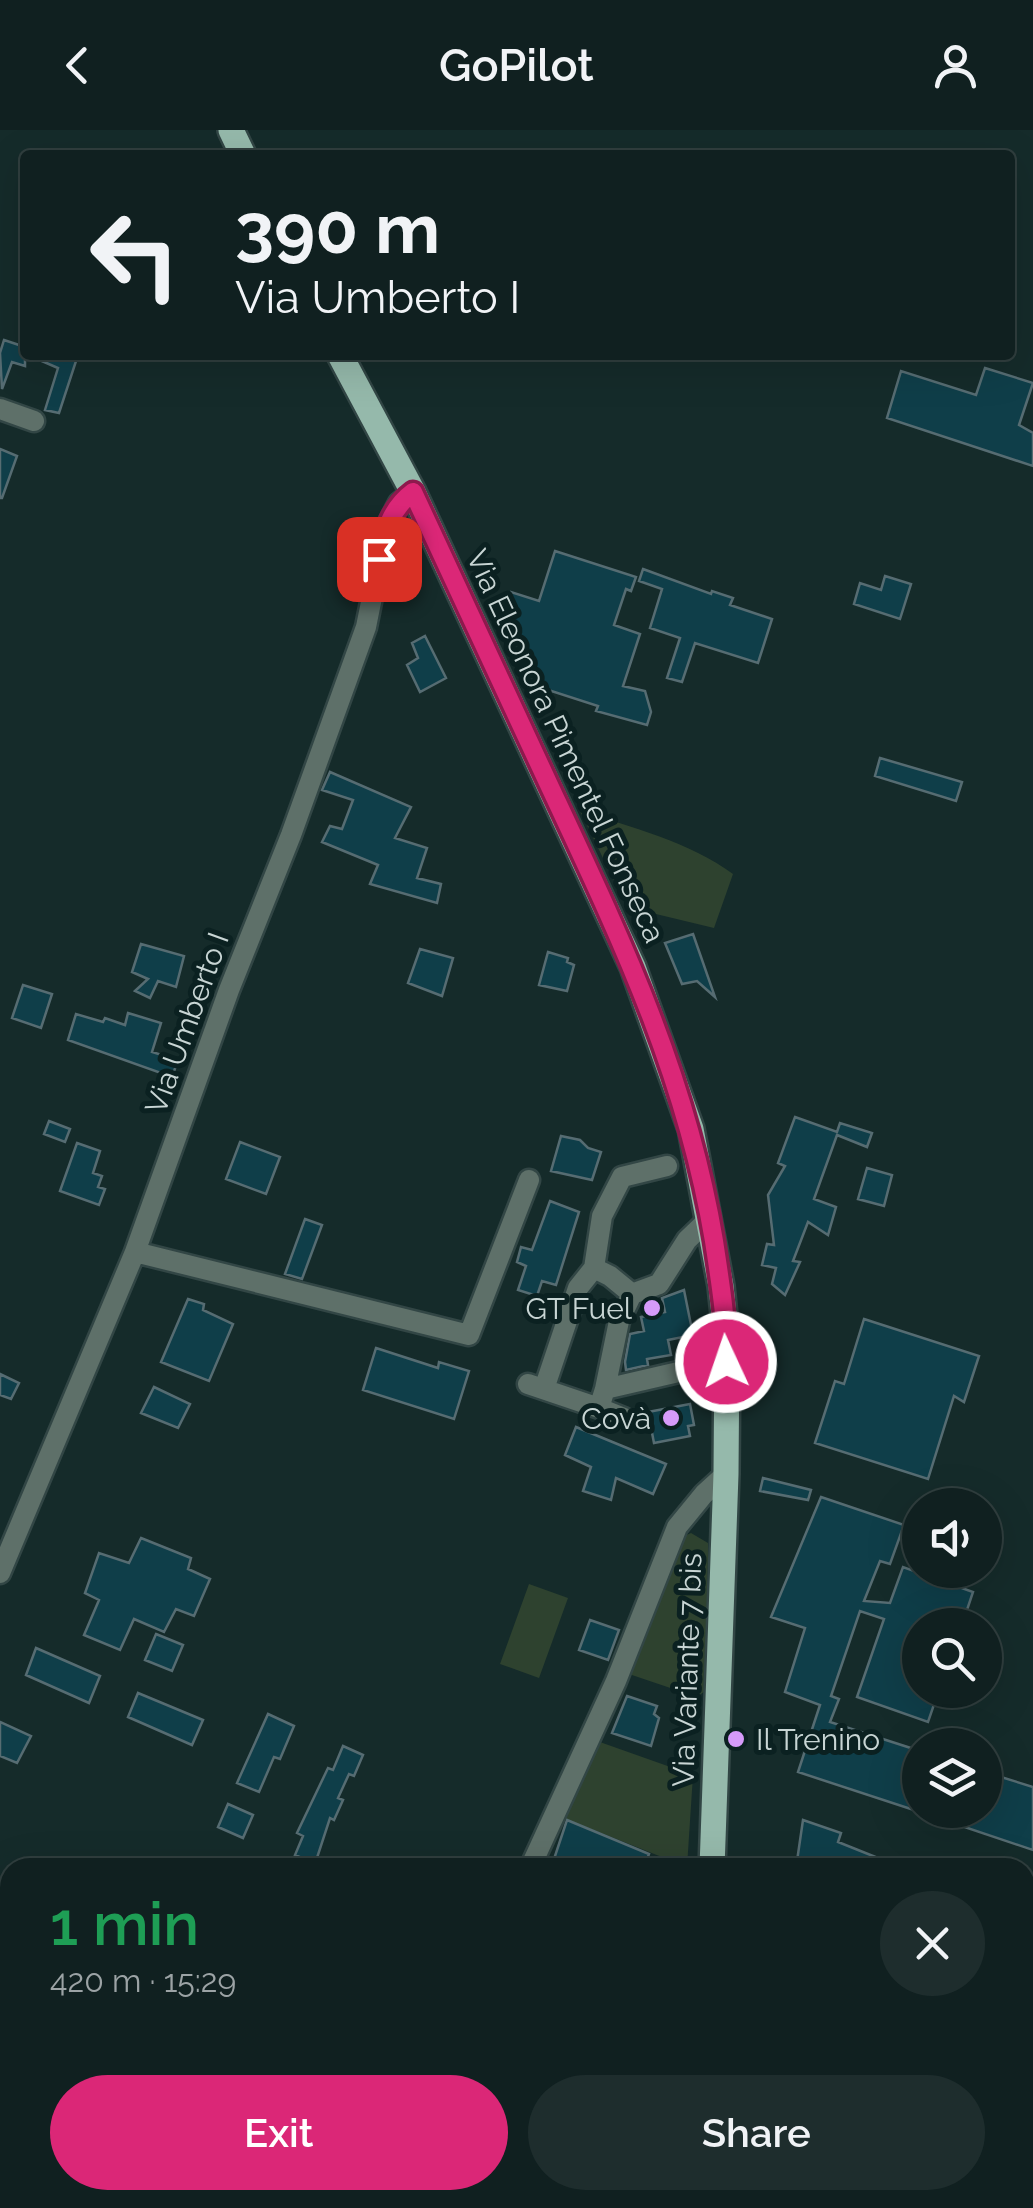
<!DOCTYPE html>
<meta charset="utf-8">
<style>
body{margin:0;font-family:Raleway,sans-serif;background:#1e2d2d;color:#f1f3f6;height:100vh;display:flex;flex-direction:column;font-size:38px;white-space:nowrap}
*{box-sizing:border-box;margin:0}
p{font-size:32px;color:#9ca3a5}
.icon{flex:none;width:55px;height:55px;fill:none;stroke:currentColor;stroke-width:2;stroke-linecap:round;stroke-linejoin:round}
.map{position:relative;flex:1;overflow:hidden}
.sheet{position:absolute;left:0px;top:1728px;width:1035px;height:352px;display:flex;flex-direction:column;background:#102020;border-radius:30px 30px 0 0;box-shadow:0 10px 40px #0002,0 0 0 2px #303e3e}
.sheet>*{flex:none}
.hud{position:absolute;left:20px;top:20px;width:995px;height:210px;border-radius:10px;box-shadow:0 10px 40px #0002,0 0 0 2px #303e3e;background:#102020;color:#f1f3f6;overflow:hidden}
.controls{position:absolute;left:902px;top:1358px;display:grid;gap:20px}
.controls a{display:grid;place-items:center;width:100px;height:100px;border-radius:50%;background:#102020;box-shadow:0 10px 40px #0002,0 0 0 2px #303e3e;font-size:50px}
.pin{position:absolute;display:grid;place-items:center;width:85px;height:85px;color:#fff;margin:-42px;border-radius:20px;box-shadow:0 5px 15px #0006}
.me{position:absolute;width:110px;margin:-55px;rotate:357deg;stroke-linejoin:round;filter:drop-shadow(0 0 8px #0008)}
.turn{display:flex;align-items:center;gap:35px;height:210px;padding:0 50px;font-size:45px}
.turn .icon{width:130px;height:130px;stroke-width:2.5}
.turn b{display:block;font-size:70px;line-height:85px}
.round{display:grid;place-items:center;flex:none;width:105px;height:105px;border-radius:52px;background:#1e2d2d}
.head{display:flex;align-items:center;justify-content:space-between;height:170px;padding:0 50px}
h1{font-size:60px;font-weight:600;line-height:75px;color:#1e9e55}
.action{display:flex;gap:20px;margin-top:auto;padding:20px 50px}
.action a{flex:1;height:115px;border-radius:60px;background:#db2777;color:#fff;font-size:40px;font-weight:600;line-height:115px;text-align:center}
.action a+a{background:#1e2d2d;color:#f1f3f6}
header{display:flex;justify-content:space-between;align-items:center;height:130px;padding:0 50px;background:#102020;font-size:45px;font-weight:600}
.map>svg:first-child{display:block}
.green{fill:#2e422f}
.building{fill:#0f3e49;stroke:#566c72;stroke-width:2.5}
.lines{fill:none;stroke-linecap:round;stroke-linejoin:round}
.minor-casing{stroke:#324645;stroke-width:25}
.major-casing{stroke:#324645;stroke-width:30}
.minor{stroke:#5e7069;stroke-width:20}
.major{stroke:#95b9ab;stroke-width:25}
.route-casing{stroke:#8e194d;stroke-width:25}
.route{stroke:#db2777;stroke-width:18}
.poi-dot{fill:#d69bfa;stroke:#0b2121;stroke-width:4}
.labels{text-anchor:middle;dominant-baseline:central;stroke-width:10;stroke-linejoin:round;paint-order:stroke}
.street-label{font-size:30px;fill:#c8d5d4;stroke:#0b2121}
.poi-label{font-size:30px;fill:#c8d5d4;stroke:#0b2121;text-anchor:end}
</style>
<header><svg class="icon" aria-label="back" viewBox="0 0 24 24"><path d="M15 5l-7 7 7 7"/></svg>GoPilot<svg class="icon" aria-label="person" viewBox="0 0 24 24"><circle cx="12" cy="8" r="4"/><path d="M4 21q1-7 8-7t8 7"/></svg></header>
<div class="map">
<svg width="1033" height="2078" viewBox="0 0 1033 2078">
<rect width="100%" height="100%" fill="#152b2a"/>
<path class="green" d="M580 681C631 697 690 712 733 744L714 798 631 778 622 767Z
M691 1403 708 1413V1425L705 1561 697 1567 629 1544 680 1408Z
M529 1454 568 1468 539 1548 500 1534Z
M597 1611 693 1645 687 1737 561 1687Z"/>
<path class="building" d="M4 210 25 217V236L12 232 2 259 0 223Z
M28 225H78L59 283 45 280 58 238Z
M985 238 1033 253 1019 295 1033 303V336L887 288 901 241 976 265Z
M0 319 17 326 2 368H0Z
M555 421 636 447 631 461 626 459 614 495 640 504 623 556 645 561 651 582 647 595 596 581 598 576 542 558 505 482 511 462 539 471Z
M643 439 711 464 712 461 733 468 730 475 772 489 758 533 695 513 682 552 667 548 680 508 650 498 662 459 639 451Z
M885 446 911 454 900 489 854 474 860 453 881 460Z
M425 506 446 548 420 562 407 535 418 528 412 513Z
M880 628 962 652 956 671 875 646Z
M330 642 411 677 395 708 427 718 417 748 441 754 437 773 370 754 378 735 322 712 330 696 342 699 353 670 322 660Z
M693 804 715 867 697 851 682 854 665 813Z
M141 814 184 826 176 857 158 851 150 868 135 861 148 849 132 842Z
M420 819 453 828 442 866 408 853Z
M548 822 568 828 567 832 574 835 567 861 539 855Z
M23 855 52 864 41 898 12 888Z
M128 883 161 893 152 922 178 930 172 947 68 910 76 884 103 892 105 888 125 895Z
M795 987 837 1002 840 993 872 1003 867 1017 837 1005 814 1069 836 1077 828 1105 808 1092 793 1131 800 1132 785 1165 772 1154 776 1138 762 1135 767 1114 774 1115 768 1065 785 1036 778 1033Z
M49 991 70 999 65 1012 44 1004Z
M561 1006 580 1010 588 1018 601 1022 592 1050 551 1041Z
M240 1012 280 1027 266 1064 226 1049Z
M77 1013 100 1021 93 1043 102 1046 98 1057 105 1059 99 1075 60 1061Z
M867 1038 892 1045 884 1076 858 1069Z
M550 1071 579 1082 556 1155 542 1151 537 1166 518 1160 526 1136 517 1132 521 1117 532 1120Z
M305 1089 322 1095 302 1149 285 1144Z
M684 1160 693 1205 668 1210 671 1225 647 1229 648 1235 626 1240 625 1232 630 1204 644 1201 641 1187 665 1182 662 1168Z
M188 1169 204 1174 203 1180 233 1194 209 1251 161 1232Z
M864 1189 979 1226 964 1272 954 1266 928 1349 815 1313 835 1251 844 1254Z
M376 1218 438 1238 439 1232 469 1241 454 1289 363 1260Z
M0 1244 19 1253 11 1269 0 1265Z
M154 1257 190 1274 178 1298 141 1283Z
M690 1274 694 1295 688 1296 690 1306 654 1313 648 1282Z
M576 1297 666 1334 653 1364 616 1348 611 1370 583 1361 591 1337 565 1325Z
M763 1348 811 1360 808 1370 760 1361Z
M821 1367 904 1395 890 1434 880 1431 864 1471 890 1473 903 1437 973 1462 962 1495H920V1560H939L928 1592 857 1567 884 1489 860 1481 831 1566 839 1569 830 1592 920 1621V1682L798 1642 820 1575 785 1562 805 1498 771 1487Z
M141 1408 191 1428 188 1439 210 1449 194 1486 176 1479 164 1502 134 1489 120 1520 84 1505 99 1470 85 1463 99 1423 129 1433Z
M590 1490 619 1500 608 1530 579 1520Z
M156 1504 183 1515 172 1541 145 1530Z
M36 1518 100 1546 89 1573 26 1545Z
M138 1563 203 1590 192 1615 128 1587Z
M627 1566 657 1576 654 1584 659 1588 651 1616 612 1603Z
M268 1584 294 1596 280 1629 274 1627 259 1662 237 1653Z
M0 1592 31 1606 17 1633 0 1626Z
M343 1616 363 1625 354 1646 349 1644 338 1668 343 1670 334 1690 330 1688 315 1734 295 1725 303 1706 297 1703 328 1638 333 1640Z
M985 1642 1033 1657V1720L920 1682 985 1680Z
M228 1674 253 1685 243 1708 218 1697Z
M567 1690 649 1724 644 1738H578L554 1729Z
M803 1690 841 1703 838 1712 903 1738H796Z"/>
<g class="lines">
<defs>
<path id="minor" d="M0 279 34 291
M710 1088 687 1110 659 1154 632 1164 619 1191 605 1259 726 1231
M135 1122 469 1205 529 1050
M594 1138 602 1086 622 1047 667 1036
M528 1254 599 1278 605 1259
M544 1259 578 1158 594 1138 610 1146 632 1164
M599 1278 624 1288
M0 1443 135 1122 229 860 291 705 366 497 386 398 399 373 413 362
M530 1738 616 1551 677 1397 704 1364 726 1344
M0 1826 10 1830
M1025 1959 1033 1934
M0 2014 10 2018
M141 2070 161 2078
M394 2078 397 2070
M748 2078V2070
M973 2078 976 2070"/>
<path id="major" d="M231 0 243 25
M340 225 413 362 633 837 691 999 721 1156 727 1214 726 1344 712 1738
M699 2078V2070"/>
</defs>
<use href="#minor" class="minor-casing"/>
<use href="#major" class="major-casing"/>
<use href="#minor" class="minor"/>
<use href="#major" class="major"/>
</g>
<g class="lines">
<defs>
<path id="route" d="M379 429C385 402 390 379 413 362 459 460 504 559 550 657 621 809 686 944 714 1111 720 1151 727 1191 726 1232"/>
</defs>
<use href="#route" class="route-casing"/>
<use href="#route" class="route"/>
</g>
<g class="poi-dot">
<circle cx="652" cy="1178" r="10"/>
<circle cx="671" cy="1288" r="10"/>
<circle cx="736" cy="1609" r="10"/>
</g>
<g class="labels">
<g class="street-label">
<text transform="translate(566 616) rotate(65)">Via Eleonora Pimentel Fonseca</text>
<text transform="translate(187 893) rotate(-70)">Via Umberto I</text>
<text transform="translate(687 1540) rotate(-88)">Via Variante 7 bis</text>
</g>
<g class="poi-label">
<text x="632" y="1178">GT Fuel</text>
<text x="651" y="1288">Covà</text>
<text x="756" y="1609" text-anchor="start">Il Trenino</text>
</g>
</g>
</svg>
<div class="controls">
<a><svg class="icon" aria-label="sound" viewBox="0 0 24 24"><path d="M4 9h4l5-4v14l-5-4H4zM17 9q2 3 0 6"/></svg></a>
<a><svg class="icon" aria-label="search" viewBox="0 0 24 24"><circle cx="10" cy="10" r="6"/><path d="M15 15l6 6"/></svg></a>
<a><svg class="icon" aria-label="layers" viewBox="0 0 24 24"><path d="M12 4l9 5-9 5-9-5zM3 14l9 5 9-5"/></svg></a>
</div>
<div class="pin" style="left:379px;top:429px;background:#d93025"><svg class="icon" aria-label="arrive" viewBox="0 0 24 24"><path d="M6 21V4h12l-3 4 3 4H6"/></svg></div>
<svg class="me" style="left:726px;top:1232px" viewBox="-20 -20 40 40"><circle r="17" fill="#db2777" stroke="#fff" stroke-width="3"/><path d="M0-11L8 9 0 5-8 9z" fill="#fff"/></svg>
<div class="hud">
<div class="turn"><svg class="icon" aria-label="left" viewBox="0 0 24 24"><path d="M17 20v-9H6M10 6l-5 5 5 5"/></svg><div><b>390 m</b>Via Umberto I</div></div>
</div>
<section class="sheet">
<div class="head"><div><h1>1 min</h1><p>420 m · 15:29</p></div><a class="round"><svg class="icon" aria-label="close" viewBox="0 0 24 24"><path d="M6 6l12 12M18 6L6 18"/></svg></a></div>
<div class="action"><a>Exit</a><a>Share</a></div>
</section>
</div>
